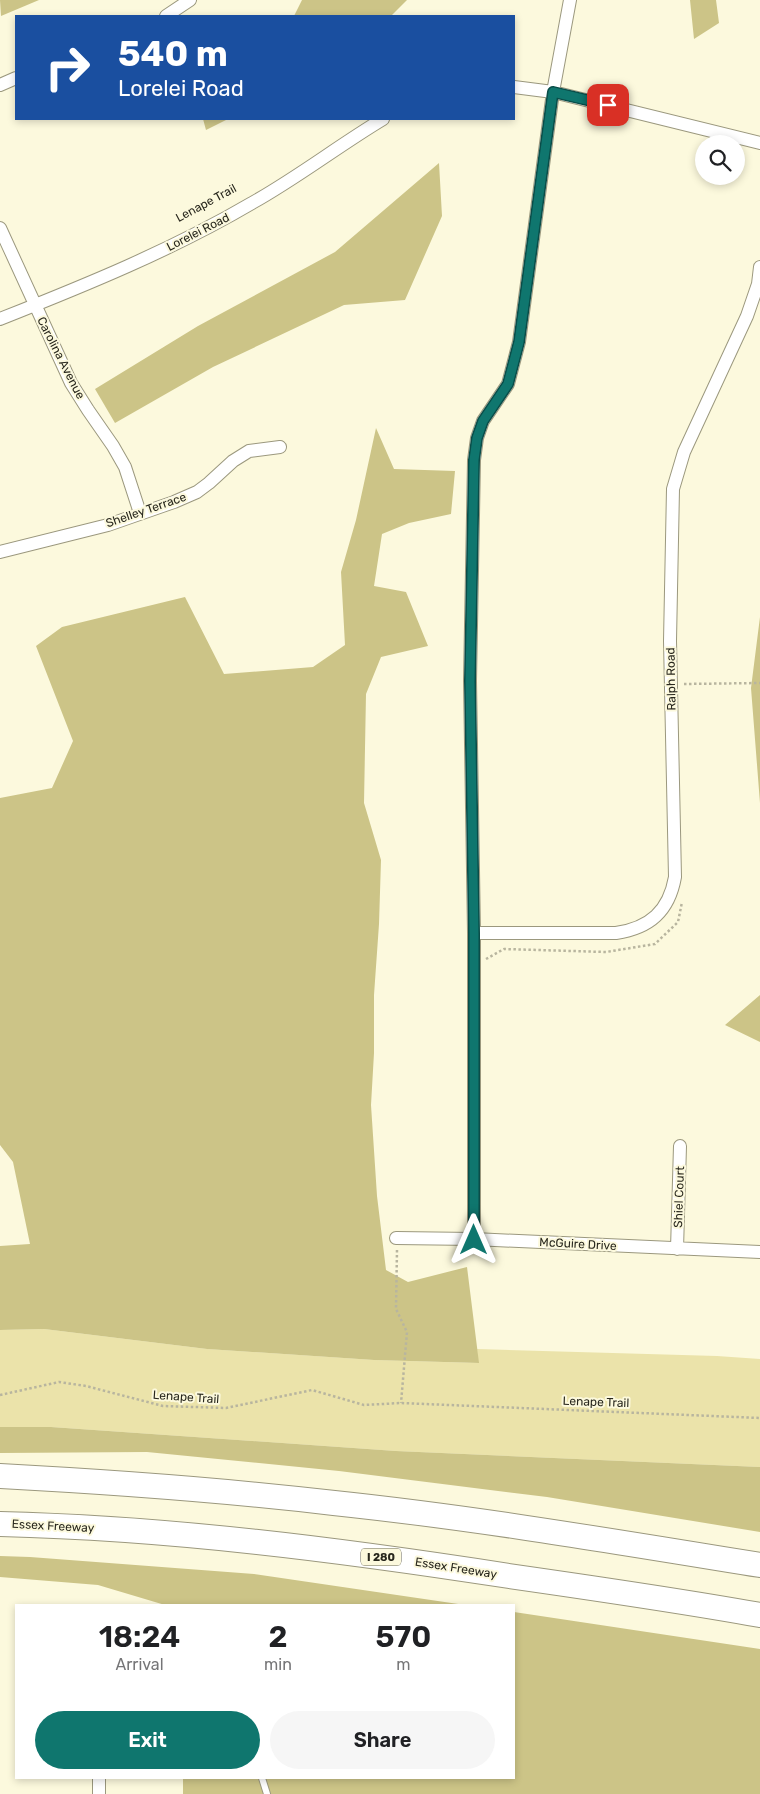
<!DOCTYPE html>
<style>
body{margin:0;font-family:Rubik,sans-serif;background:#f6f6f6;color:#202124;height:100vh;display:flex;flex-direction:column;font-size:19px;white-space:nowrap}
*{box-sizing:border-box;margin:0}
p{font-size:16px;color:#757577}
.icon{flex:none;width:28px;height:28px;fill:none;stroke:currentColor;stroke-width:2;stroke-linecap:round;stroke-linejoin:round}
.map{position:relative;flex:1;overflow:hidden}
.sheet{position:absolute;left:15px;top:1604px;width:500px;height:175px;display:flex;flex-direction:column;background:#fff;border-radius:0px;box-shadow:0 2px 8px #0003}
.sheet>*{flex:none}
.banner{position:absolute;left:15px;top:15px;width:500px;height:105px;border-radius:0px;box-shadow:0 2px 8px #0003;background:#1a4fa0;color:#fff;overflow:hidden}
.fabs{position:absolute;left:695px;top:135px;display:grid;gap:10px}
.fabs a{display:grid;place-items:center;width:50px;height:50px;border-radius:50%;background:#fff;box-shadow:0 2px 8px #0003;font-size:25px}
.pin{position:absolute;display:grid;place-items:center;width:42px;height:42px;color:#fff;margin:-21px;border-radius:10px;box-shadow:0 2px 8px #0006}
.me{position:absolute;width:55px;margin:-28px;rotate:0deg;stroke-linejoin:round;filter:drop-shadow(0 0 4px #0008)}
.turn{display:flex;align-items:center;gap:18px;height:105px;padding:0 20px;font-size:22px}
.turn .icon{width:65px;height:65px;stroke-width:2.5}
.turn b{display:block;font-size:35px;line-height:42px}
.eta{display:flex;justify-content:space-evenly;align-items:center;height:85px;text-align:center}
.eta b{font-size:30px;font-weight:600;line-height:35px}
.action{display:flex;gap:10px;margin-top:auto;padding:10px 20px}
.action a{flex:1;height:58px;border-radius:30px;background:#0f766e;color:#fff;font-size:20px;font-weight:600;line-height:58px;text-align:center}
.action a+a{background:#f6f6f6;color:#202124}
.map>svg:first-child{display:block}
.green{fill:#ebe3aa}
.forest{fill:#ccc487}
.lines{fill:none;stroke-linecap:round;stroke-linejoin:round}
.lane-casing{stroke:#9b987e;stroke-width:8}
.street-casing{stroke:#9b987e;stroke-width:14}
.highway-casing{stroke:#9b987e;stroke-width:26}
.path{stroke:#b8b59f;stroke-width:2.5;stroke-dasharray:2.5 2.5;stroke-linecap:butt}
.lane{stroke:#fff;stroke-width:6}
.street{stroke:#fff;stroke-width:12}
.highway{stroke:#fff;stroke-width:24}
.route-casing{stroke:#0a4d48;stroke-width:12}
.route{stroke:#0f766e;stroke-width:9}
.labels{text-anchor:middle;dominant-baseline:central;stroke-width:4;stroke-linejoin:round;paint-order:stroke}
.shield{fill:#fcf9dd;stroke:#686657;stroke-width:1}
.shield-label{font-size:11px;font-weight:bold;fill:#28271d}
.street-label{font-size:12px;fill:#28271d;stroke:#fcf9dd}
</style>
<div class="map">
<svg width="760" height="1794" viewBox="0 0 760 1794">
<rect width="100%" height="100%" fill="#fcf9dd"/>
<path class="green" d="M44 1329 207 1349 374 1360 478 1363 477 1349 717 1356 760 1359V1467L396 1451 51 1427H0V1330Z"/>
<path class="forest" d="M0 0H39L1 16Z
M302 0H407L391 16H294Z
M690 0H716L719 23 694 39Z
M203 119H228L206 130Z
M439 163 442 216 405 300 344 305 213 367 115 423 95 389 198 326 335 252Z
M376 428 394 469 455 471 451 514 409 523 382 534 374 586 406 592 428 646 381 657 366 694 364 803 381 860 379 924 374 995V1053L371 1105 377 1196 386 1270 408 1282 467 1267 479 1363 374 1360 207 1349 44 1329 0 1330V1246L30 1244 13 1162 0 1145V798L52 788 73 741 36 646 62 627 185 597 224 674 313 667 345 645 341 572 356 520Z
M760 617V803L751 688Z
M760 995V1042L725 1025Z
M0 1427H51L396 1451 760 1467V1532L547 1497 339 1471 147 1452 0 1453Z
M0 1556 30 1557 254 1574 465 1605H165L98 1585 0 1577Z
M514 1612 760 1649V1794H183V1778H514Z"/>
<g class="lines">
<defs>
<path id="lane" d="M262 1778 267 1794"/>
<path id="street" d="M166 16 190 0
M0 85 16 78
M514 87 553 92 760 143
M0 228 71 383 88 410 113 446 125 467 140 513
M0 319C86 285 172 250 252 203 297 178 338 146 383 119
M0 552 108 525 174 502 197 492 209 483 233 461 249 451 280 447
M474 933H616C650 928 669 911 675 877L670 641 673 489 684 452 747 316 758 284 760 267
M396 1238 474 1239 760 1252
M474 1239V933L470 681 474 460 477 438 483 421 508 384 519 342 553 92 570 0
M677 1249 680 1146
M99 1794V1778"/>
<path id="highway" d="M0 1476C112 1482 223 1490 334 1503 476 1518 618 1542 760 1565
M0 1524C170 1528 341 1550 509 1576 593 1588 677 1600 760 1615"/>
</defs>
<use href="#lane" class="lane-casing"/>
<use href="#street" class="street-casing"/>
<use href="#highway" class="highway-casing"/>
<path class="path" d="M684 684 760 683
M486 959 504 949 606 952 655 944 678 922 682 902
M397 1250 396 1309 407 1332 401 1403
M0 1395 59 1382 86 1386 163 1406 226 1408 312 1390 364 1405 401 1403 760 1418"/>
<use href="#lane" class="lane"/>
<use href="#street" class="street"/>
<use href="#highway" class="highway"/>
</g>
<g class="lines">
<defs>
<path id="route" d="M474 1240V933L470 681 474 460 477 438 483 421 508 384 519 342 553 92 608 105"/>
</defs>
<use href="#route" class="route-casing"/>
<use href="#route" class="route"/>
</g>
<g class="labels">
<rect class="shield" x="361" y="1548.5" width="40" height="17" rx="4"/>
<g class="shield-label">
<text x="381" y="1557">I 280</text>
</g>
<g class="street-label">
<text transform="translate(206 203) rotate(-28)">Lenape Trail</text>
<text transform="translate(198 232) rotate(-27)">Lorelei Road</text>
<text transform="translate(61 358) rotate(63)">Carolina Avenue</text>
<text transform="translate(146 510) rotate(-19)">Shelley Terrace</text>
<text transform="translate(671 679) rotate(-91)">Ralph Road</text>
<text transform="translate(679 1197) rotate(-88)">Shiel Court</text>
<text transform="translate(578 1244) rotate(3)">McGuire Drive</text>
<text transform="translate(186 1397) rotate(4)">Lenape Trail</text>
<text transform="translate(596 1402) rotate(2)">Lenape Trail</text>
<text transform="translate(53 1526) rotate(3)">Essex Freeway</text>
<text transform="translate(456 1568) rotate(9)">Essex Freeway</text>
</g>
</g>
</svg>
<div class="fabs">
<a><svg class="icon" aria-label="search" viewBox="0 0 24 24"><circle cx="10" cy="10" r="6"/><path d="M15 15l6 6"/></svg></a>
</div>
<div class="pin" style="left:608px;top:105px;background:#d93025"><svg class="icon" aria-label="arrive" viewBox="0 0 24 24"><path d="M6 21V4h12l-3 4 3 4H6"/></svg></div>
<svg class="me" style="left:474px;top:1240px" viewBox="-20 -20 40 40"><path d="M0-17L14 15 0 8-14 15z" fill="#0f766e" stroke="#fff" stroke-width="4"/></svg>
<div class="banner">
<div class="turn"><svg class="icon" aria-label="right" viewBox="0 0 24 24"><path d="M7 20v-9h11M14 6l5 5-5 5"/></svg><div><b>540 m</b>Lorelei Road</div></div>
</div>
<section class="sheet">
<div class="eta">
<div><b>18:24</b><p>Arrival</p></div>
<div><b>2</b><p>min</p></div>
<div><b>570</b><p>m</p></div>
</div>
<div class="action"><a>Exit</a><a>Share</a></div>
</section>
</div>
